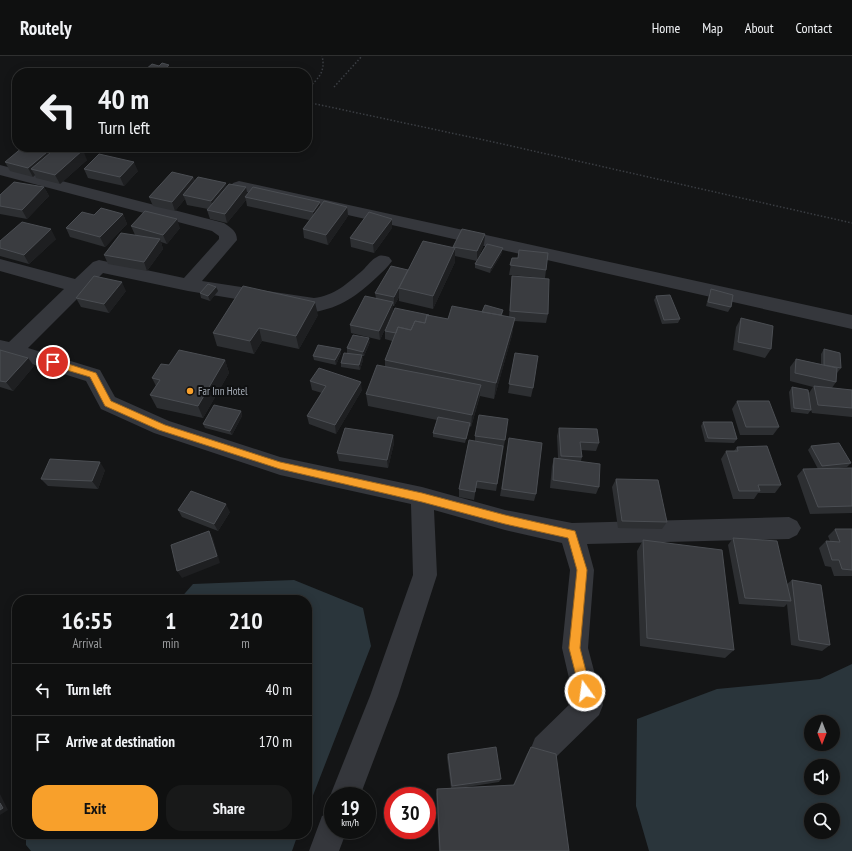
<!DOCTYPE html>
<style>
body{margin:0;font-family:"PT Sans Narrow",sans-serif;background:#181919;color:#f1f3f6;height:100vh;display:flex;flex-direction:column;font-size:15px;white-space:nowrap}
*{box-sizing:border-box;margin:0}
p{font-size:13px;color:#9b9d9f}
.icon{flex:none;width:22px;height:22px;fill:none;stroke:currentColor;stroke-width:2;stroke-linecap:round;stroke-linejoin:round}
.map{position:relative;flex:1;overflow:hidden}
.side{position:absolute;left:12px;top:539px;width:300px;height:244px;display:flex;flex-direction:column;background:#0f1010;border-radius:16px;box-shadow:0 2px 10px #0003,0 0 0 1px #2f3030}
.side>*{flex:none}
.guide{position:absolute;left:12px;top:12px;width:300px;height:84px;border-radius:16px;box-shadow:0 2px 10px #0003,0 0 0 1px #2f3030;background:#0f1010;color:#f1f3f6;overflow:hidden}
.needle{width:26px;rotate:180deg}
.buttons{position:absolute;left:804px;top:659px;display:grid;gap:8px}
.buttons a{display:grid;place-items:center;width:36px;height:36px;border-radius:50%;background:#0f1010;box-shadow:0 2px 10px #0003,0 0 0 1px #2f3030;font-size:20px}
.speed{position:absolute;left:324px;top:731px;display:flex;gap:8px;font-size:20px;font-weight:700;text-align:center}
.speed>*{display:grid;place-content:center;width:52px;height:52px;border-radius:50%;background:#0f1010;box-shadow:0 2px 10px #0003,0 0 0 1px #2f3030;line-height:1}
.speed small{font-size:10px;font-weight:400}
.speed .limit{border:6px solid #d22;background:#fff;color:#111}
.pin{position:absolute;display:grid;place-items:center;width:34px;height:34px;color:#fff;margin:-17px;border:2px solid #fff;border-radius:50%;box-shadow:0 1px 4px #0007}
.me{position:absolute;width:44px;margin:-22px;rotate:346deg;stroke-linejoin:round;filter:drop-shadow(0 0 3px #0008)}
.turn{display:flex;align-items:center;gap:14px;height:84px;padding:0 20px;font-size:18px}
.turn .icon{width:52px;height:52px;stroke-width:2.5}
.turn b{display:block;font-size:28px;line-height:34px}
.eta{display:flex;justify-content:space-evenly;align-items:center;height:68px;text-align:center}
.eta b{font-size:24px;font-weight:700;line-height:28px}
.primary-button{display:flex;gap:8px;margin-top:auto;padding:8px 20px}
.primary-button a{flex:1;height:46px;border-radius:16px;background:#f8a02b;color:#111;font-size:16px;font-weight:700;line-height:46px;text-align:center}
.primary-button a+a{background:#181919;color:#f1f3f6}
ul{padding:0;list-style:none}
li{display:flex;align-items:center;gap:12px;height:52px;padding:0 20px;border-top:1px solid #2f3030}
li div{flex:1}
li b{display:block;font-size:15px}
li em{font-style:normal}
header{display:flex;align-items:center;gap:24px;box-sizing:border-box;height:56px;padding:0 20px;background:#0f1010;border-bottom:1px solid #2f3030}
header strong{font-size:19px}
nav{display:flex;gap:22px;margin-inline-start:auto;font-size:14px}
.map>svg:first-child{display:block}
.water{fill:#2a353b;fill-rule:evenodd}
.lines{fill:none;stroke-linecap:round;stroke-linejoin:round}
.path{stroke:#3b3e43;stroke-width:1.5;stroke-dasharray:1.5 2;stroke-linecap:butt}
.minor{fill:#35373c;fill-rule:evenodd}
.wall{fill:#2d2f32}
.shaded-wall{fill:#1e1f21}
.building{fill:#3a3c40;stroke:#4b4e53}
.route{fill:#f8a02b;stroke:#a1681c}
.poi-dot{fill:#f8a02b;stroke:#0f1011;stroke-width:1.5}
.labels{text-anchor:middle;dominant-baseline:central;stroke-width:4;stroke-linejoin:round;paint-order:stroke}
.poi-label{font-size:11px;fill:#a6adb7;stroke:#0f1011;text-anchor:start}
</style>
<header>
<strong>Routely</strong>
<nav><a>Home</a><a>Map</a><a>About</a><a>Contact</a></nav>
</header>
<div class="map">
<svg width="852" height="795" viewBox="0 0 852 795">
<rect width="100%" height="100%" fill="#141516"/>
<path class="water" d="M294 524 363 552 371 590 307 755V544H179L193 528Z
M852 608V795H649L636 750 637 663 717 633 820 623ZM811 666H833V688H811ZM811 710H833V732H811ZM811 754H833V776H811Z
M26 778H298L292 795H31L26 789Z"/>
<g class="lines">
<path class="path" d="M334 31 362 0
M307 33C318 23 326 16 322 0
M307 38 311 47 498 87 852 167"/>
<path class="minor" d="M0 109 224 167C231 172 237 175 237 184L202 225 314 242C334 240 348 227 363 214 367 210 372 203 377 201 381 198 385 200 389 201L392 205C388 211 382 216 377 221 358 239 340 252 314 256L188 235 103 217 28 292 100 314 115 341 169 365 280 401 422 431 505 454 572 467 789 461 797 465 801 472 797 479 789 483 587 488 594 514 588 592 603 649 599 659 555 702 545 706 535 702 531 692 535 682 574 644 562 592 570 514 562 487 505 474 434 454 437 519 398 640 360 740H333V747L330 740 370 640 413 519 411 448 280 419 154 377 101 353 86 325 0 298V284L9 286 64 233 0 215V203L75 223 93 206 99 204 184 222 219 183V180L212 175 0 119Z
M239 125 852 259V273L233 133 231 130 233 127Z
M333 756V774H347L339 795H309L322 760Z"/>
</g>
<path class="wall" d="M145 14H170L167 17H146Z
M87 104 60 128 36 122 35 119 33 121 10 115 5 106Z
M84 113 138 115 124 130 88 122Z
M193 121 195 125 227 130 248 138 321 150 347 151 348 160 328 189 304 182 303 173 309 164 247 150 246 144 227 167 210 163 207 154 208 153 187 149 185 143 175 155 153 150 149 141Z
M44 131 49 140 27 163 0 158V139Z
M123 158 127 168 105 191 70 181 66 172Z
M131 170 180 172 167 188 161 186 163 193 147 215 108 208 104 199 135 179Z
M392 172 374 197 351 191 350 182Z
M485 178 484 188 477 205 455 200V206L433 253 399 245V241L394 250H393V255L380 284 351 277 350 269 376 242 375 237 408 214 453 192V191Z
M56 183 29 208 0 200V185Z
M502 197 490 217 475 212V208Z
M512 202 546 214 545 222 548 258 546 267 514 265 512 279 494 343 480 340 471 371 470 370 465 387 433 381V377L437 364 368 350 366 338 385 311V304L392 285 385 283V275L429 260 448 263 482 256 503 254 502 260 509 261 511 229 512 220 533 221 509 219Z
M216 231 218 235 210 245 201 242 200 237Z
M711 233 731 251 728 256 706 250 709 238Z
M126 235 109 257 81 251 76 242Z
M656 240 680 263 678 267 662 268 654 244Z
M318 259 299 293 262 285 254 298 217 290 213 277Z
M741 262 771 293 765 302 733 294 736 271Z
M370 286 364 300H362L363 304 360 314 341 311V307L347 297V292Z
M341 293V297L336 309 314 304 313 300Z
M824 293 841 312 837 317H836V326L832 332 852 334V361L812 357 811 354 808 358 791 356 789 336 792 331 809 337 813 331 790 325V311L796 303 821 308V298Z
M0 294 28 302 34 310 13 335 0 331Z
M515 297 533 332 531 341 508 337Z
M225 304 229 317 203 362 157 352 150 339 156 330 152 322 169 309Z
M310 325 362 334 336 378 309 368 307 360 322 337 312 334Z
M737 345 779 371 773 379H740L732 353Z
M241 355 242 360 232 379 205 372 203 368Z
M703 366 737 383 734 387 705 386 701 370Z
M559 372 599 387 596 395 581 394 582 401 581 405 599 431 596 438 550 432 552 410 554 402H558L557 380Z
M393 379 394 387 388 412 339 405 337 397Z
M475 380 505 384 496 435 476 432 474 444 459 441V433L475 385Z
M508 390 536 438 534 445 500 440Z
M811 390 851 407 847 411 830 413 852 414V457L810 458 797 420 803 413H818L808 394Z
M737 391 781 429 775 437H758L754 443H733L721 403 726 395H734Z
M105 414 98 433 48 430 41 423Z
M616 423 667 466 662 473 618 472 612 431Z
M178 454 230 456 218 475 182 461Z
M835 473H852V520H834L831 511 825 510 819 492 826 485H830L828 480Z
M733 482 787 528 792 524 830 589 822 595 791 589 787 548 784 551 739 548 728 489Z
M643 484 734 594 725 602 640 590 637 495Z
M531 691 569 795H439L436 738 437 733 451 732 447 701 448 698 501 723 499 726 460 732 513 729 527 698Z"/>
<path class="shaded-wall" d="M169 9 170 14 167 17H160Z
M53 91H57L31 113 35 119 33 121 28 112Z
M83 94 87 104 60 128 55 119Z
M134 106 138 115 124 130 120 121Z
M193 121 196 130 183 139 185 143 175 155 172 146Z
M226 127 228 136 214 154 211 145Z
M44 131 49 140 27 163 22 154Z
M246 131 248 141H245L246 144 227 167 225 158Z
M320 146 321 155 315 165 313 156Z
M347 151 348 160 328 189 326 179Z
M123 158 127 168 105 191 100 181Z
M177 163 180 172 167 188 163 179Z
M392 163V172L374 197 373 188Z
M51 173 56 183 29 208 24 199Z
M485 178 484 188 477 205V195Z
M160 183 163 193 147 215 144 206Z
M455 192V206L433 253V240Z
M503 192 502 197 490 217 491 212Z
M122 226 126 235 109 257 104 248Z
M216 231 218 235 210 245 208 240Z
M399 232V241L394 250V241Z
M315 246 318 259 299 293 296 280Z
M393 246V255L380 284 379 275Z
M515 262 512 279 494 343 496 327Z
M259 272 262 285 254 298 250 285Z
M369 282 370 286 364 300 363 296Z
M341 293V297L336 309 335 304Z
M362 299 363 304 360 314 359 309Z
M28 302 34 310 13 335 6 326Z
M225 304 229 317 203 362 198 350Z
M361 326 362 334 336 378 335 369Z
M481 329 479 342 471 371 472 359Z
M241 355 242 360 232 379 230 375Z
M470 367V371L465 387Z
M393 379 394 387 388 412 387 404Z
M100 406 105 414 98 433 92 425Z
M226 448 230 456 218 475 214 468Z
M209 475 213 482 220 507 182 522 177 515Z
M0 738 8 754 0 759Z"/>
<path class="building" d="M162 7 169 9 160 17 145 14 152 8 159 10Z
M23 91H53L28 112 5 106Z
M57 91H70L83 94 55 119 31 113Z
M99 98 134 106 120 121 84 113Z
M172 116 193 121 172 146 149 141Z
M198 121 226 127 211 145 183 139Z
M14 126 44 131 22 154 0 150V139Z
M229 128 246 131 225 158 207 154Z
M253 131 320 146 313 156 245 141Z
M324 145 347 151 326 179 303 173Z
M101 152 123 158 100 181 66 172 82 156 94 159Z
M145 155 177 163 163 179 131 170Z
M369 156 392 163 373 188 350 182Z
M22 166 51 173 24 199 0 192V185Z
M462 173 485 178 477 195 453 191Z
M121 177 160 183 144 206 104 199Z
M423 185 455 192 433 240 399 232Z
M487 188 503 192 491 212 475 208Z
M519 194 548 197 546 214 510 209 512 202H518Z
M391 210 408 214 394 241 375 237Z
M94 220 122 226 104 248 76 242Z
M512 220 549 223 548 258 510 255Z
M208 228 216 231 208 240 200 237Z
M243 230 315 246 296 280 259 272 250 285 213 277Z
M711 233 733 239 731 251 708 246Z
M670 239 680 263 664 264 656 240Z
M365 240 393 246 379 275 350 269Z
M485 249 503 254 501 259 482 256Z
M452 250 515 262 496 327 385 304 398 271 411 274 415 265 425 267 427 259 448 263Z
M395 252 429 259V260L427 259 425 267 415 265 411 274 398 271 396 277 385 275Z
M741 262 773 270 771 293 738 286Z
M353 279 369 282 363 296 347 292Z
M318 289 341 293 335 304 313 300Z
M824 293 840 297 841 312 824 309Z
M0 294 28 302 6 326 0 325Z
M179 294 225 304 198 350 150 339 160 324 152 322 161 308 169 309Z
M344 297 362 299 359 309 341 307Z
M515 297 538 300 533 332 509 328Z
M796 303 837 312 836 326 795 317Z
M377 309 481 329 472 359 366 338Z
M319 312 361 326 335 369 307 360 326 330 310 325Z
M814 330 852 334V352L818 349Z
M792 331 808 334 811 354 794 352Z
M737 345H769L779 371H746Z
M214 349 241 355 230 375 203 368Z
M479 359 508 363 505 384 475 380Z
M438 361 470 367 466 383 433 377Z
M703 366H732L737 383 708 382Z
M345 372 393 379 387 404 337 397Z
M559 372 597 373 599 387 580 386 582 401 561 400Z
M509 382 542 387 536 438 502 433Z
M469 384 503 390 497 428 477 425 475 436 459 433Z
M839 387 851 407 822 410 811 390Z
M767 390 781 429H758L760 435H739L726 395H738L737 391Z
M554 402 600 408 599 431 553 424Z
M50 403 100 406 92 425 41 423Z
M852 412V450L818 451 803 413Z
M616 423 658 424 667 466 622 465Z
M191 435 226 448 214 468 178 454Z
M835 473H852V514L842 513 839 504H832L826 485 840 486Z
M209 475 217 500 177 515 171 489Z
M733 482 777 485 791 545 745 542Z
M643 484 722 494 734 594 647 582Z
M792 524 821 529 830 589 799 584Z
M496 691 501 723 452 730 448 698Z
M531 691 556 698 569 795H440L437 733 514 729Z
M0 747 3 752 0 754Z"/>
<path class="route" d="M53 303 96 317 111 345 165 369 280 406 422 437 505 459 575 475 587 514 580 592 591 635 589 639 585 640 581 639 569 592 577 514 568 482 505 468 422 446 280 413 159 374 105 350 90 321 50 309 49 306Z"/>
<circle class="poi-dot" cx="190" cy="335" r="4"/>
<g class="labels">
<g class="poi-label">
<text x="198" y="335">Far Inn Hotel</text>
</g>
</g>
</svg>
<div class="buttons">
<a><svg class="needle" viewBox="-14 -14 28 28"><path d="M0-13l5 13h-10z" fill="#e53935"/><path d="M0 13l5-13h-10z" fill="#9b9d9f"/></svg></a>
<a><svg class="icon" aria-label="sound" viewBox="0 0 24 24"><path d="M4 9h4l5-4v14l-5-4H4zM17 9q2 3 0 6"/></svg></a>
<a><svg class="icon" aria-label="search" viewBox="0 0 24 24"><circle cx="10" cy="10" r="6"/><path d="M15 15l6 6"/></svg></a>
</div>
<div class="speed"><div>19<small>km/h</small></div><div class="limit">30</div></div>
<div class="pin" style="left:53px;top:306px;background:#d93025"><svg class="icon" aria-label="arrive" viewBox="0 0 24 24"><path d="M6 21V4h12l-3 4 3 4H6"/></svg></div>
<svg class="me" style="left:585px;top:635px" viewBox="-20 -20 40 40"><circle r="17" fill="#f8a02b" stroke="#fff" stroke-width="3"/><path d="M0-11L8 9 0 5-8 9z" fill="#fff"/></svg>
<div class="guide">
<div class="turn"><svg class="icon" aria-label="left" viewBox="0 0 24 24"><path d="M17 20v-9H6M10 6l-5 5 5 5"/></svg><div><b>40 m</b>Turn left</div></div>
</div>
<section class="side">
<div class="eta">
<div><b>16:55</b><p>Arrival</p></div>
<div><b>1</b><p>min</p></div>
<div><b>210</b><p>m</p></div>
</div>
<ul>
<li><svg class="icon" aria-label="left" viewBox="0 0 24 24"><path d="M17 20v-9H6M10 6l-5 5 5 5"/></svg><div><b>Turn left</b></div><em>40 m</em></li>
<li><svg class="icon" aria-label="arrive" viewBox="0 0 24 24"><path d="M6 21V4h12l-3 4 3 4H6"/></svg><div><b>Arrive at destination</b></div><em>170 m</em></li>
</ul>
<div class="primary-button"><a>Exit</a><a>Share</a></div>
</section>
</div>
